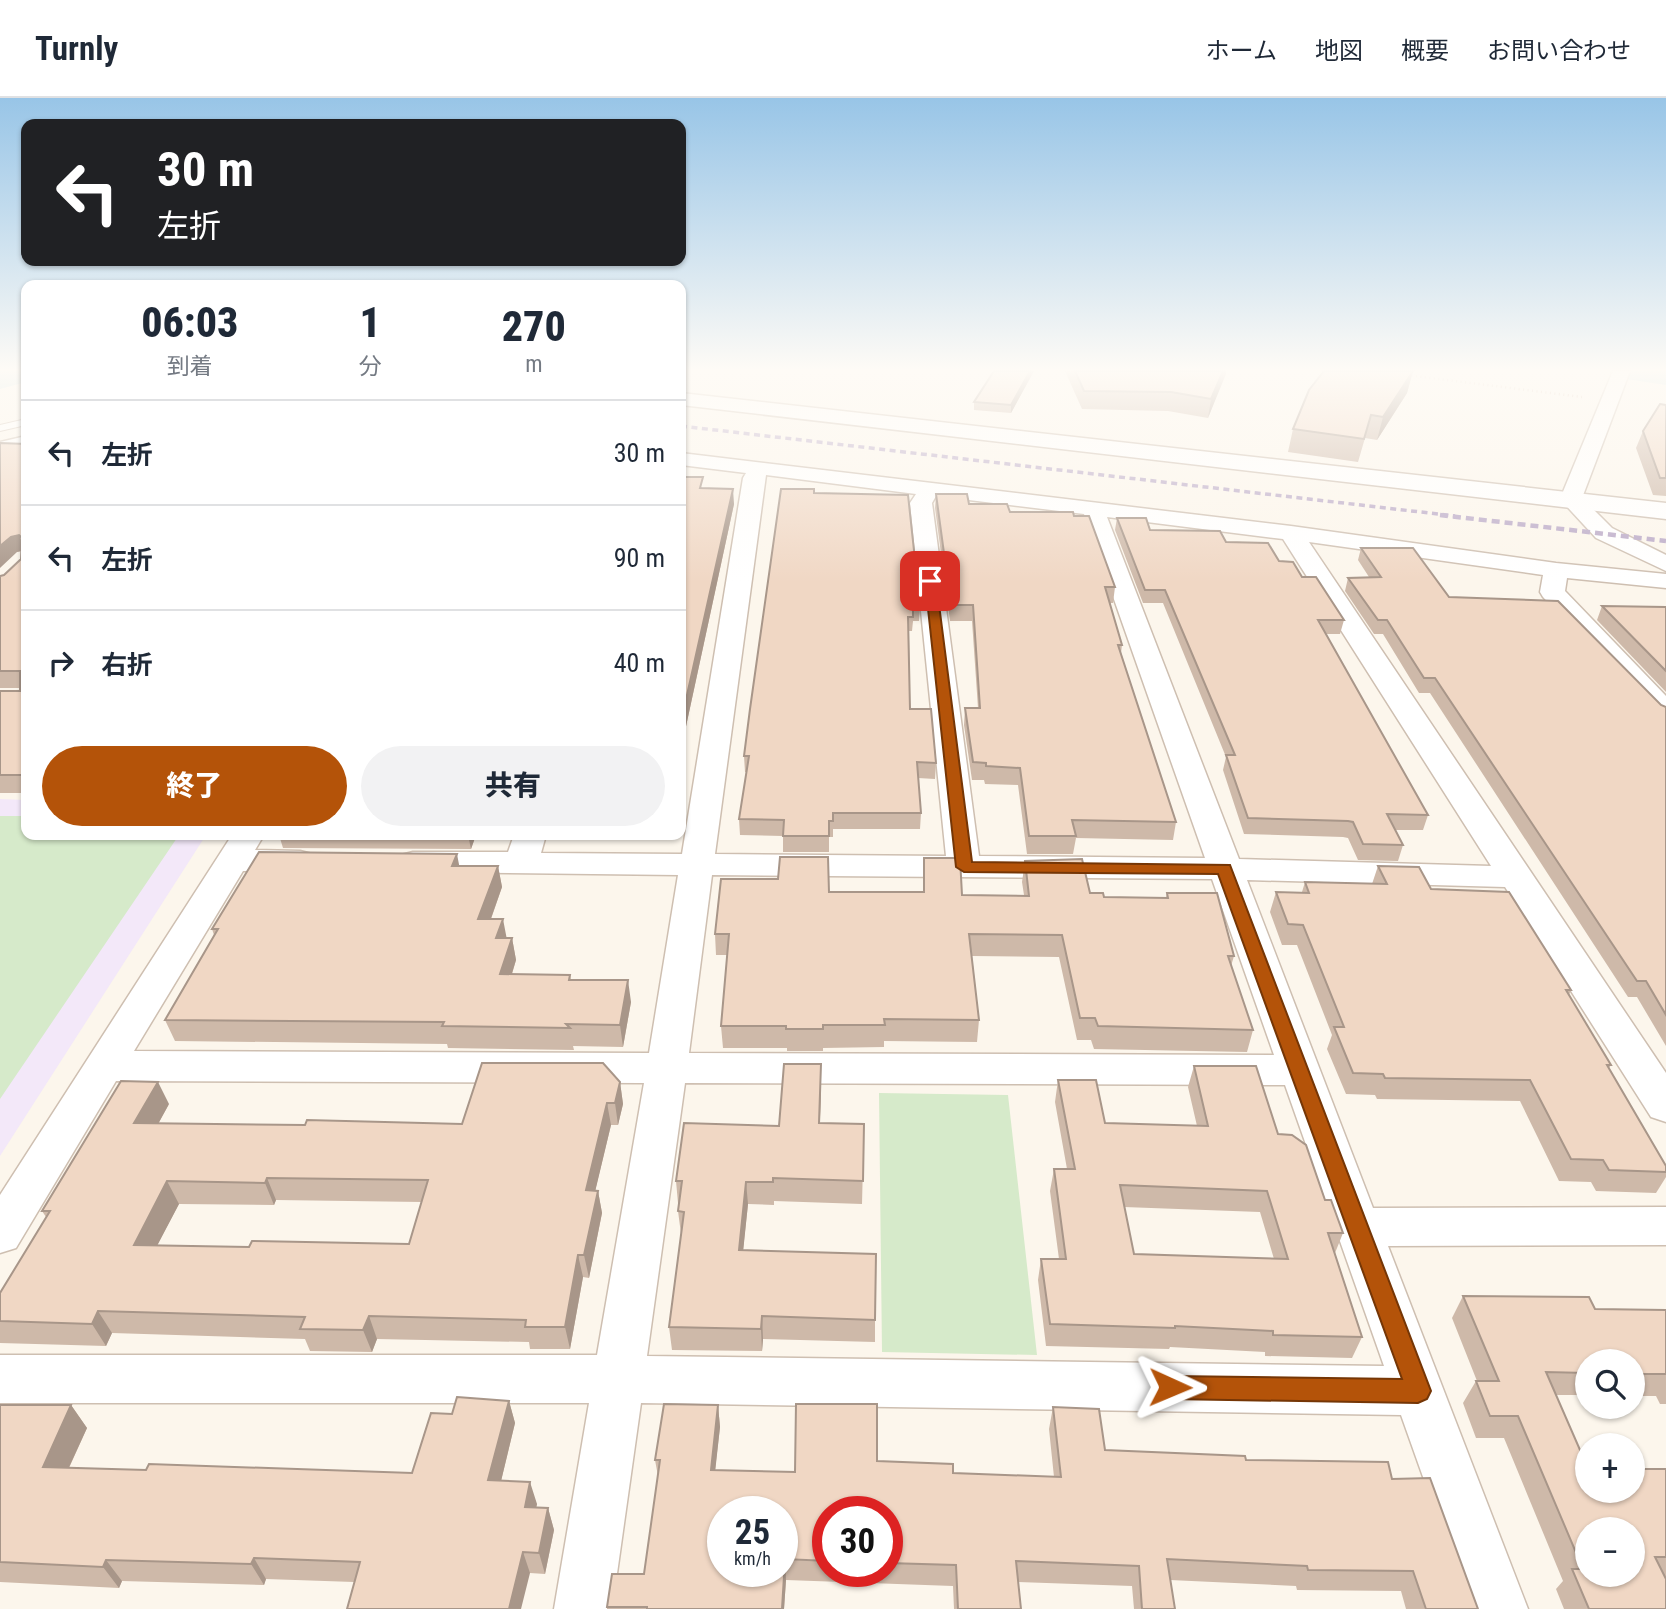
<!DOCTYPE html>
<html lang="ja">
<meta charset="utf-8">
<style>
body{margin:0;font-family:"Roboto Condensed","Noto Sans JP",sans-serif;background:#f2f2f3;color:#1f2937;height:100vh;display:flex;flex-direction:column;font-size:26px;white-space:nowrap}
*{box-sizing:border-box;margin:0}
p{font-size:23px;color:#747a83}
.icon{flex:none;width:38px;height:38px;fill:none;stroke:currentColor;stroke-width:2;stroke-linecap:round;stroke-linejoin:round}
.map{position:relative;flex:1;overflow:hidden}
.sheet{position:absolute;left:21px;top:182px;width:665px;height:560px;display:flex;flex-direction:column;background:#fff;border-radius:14px;box-shadow:0 2px 5px #0004}
.sheet>*{flex:none}
.top-card{position:absolute;left:21px;top:21px;width:665px;height:147px;border-radius:14px;box-shadow:0 2px 5px #0004;background:#202124;color:#fff;overflow:hidden}
.buttons{position:absolute;left:1575px;top:1251px;display:grid;gap:14px}
.buttons a{display:grid;place-items:center;width:70px;height:70px;border-radius:50%;background:#fff;box-shadow:0 2px 5px #0004;font-size:35px}
.speed{position:absolute;left:707px;top:1398px;display:flex;gap:14px;font-size:35px;font-weight:700;text-align:center}
.speed>*{display:grid;place-content:center;width:91px;height:91px;border-radius:50%;background:#fff;box-shadow:0 2px 5px #0004;line-height:1}
.speed small{font-size:18px;font-weight:400}
.speed .limit{border:10px solid #d22;background:#fff;color:#111}
.pin{position:absolute;display:grid;place-items:center;width:60px;height:60px;color:#fff;margin:-30px;border-radius:14px;box-shadow:0 4px 10px #0006}
.me{position:absolute;width:77px;margin:-38px;rotate:91deg;stroke-linejoin:round;filter:drop-shadow(0 0 5px #0008)}
.turn{display:flex;align-items:center;gap:24px;height:147px;padding:0 21px;font-size:32px}
.turn .icon{width:91px;height:91px;stroke-width:2.5}
.turn b{display:block;font-size:49px;line-height:60px}
.eta{display:flex;justify-content:space-evenly;align-items:center;height:119px;text-align:center}
.eta b{font-size:42px;font-weight:800;line-height:49px}
.cta{display:flex;gap:14px;margin-top:auto;padding:14px 21px}
.cta a{flex:1;height:80px;border-radius:42px;background:#b45309;color:#fff;font-size:28px;font-weight:800;line-height:80px;text-align:center}
.cta a+a{background:#f2f2f3;color:#1f2937}
ul{padding:0;list-style:none}
li{display:flex;align-items:center;gap:21px;height:105px;padding:0 21px;border-top:2px solid #e0e1e3}
li div{flex:1}
li b{display:block;font-size:26px}
li em{font-style:normal}
header{display:flex;align-items:center;gap:42px;box-sizing:border-box;height:98px;padding:0 35px;background:#fff;border-bottom:2px solid #e0e1e3}
header strong{font-size:33px}
nav{display:flex;gap:38px;margin-inline-start:auto;font-size:24px}
.map>svg:first-child{display:block}
.education{fill:#f3e8f9}
.green{fill:#d6eaca}
.lines{fill:none;stroke-linecap:round;stroke-linejoin:round}
.river{fill:#c0dfe5;fill-rule:evenodd}
.service-casing{stroke:#cebfb1;stroke-width:2}
.minor-casing{stroke:#cebfb1;stroke-width:3}
.tertiary-casing{stroke:#cebfb1;stroke-width:3}
.path{stroke:#d6baa7;stroke-width:2.5;stroke-dasharray:1 3.5;stroke-linecap:butt}
.service{fill:#fff;fill-rule:evenodd}
.minor{fill:#fff;fill-rule:evenodd}
.tertiary{fill:#fff;fill-rule:evenodd}
.rail-far1{stroke:#baa9c7;stroke-width:3.5;stroke-dasharray:6 4.5;stroke-linecap:butt}
.rail{stroke:#baa9c7;stroke-width:4.5;stroke-dasharray:8 5;stroke-linecap:butt}
.wall{fill:#ceb9a9;fill-rule:evenodd}
.shaded-wall{fill:#a89689}
.building{fill:#f0d7c4;stroke:#a89689;stroke-width:2;fill-rule:evenodd}
.route{fill:#b45309;stroke:#753606;stroke-width:2}
</style>
<header>
<strong>Turnly</strong>
<nav><a>ホーム</a><a>地図</a><a>概要</a><a>お問い合わせ</a></nav>
</header>
<div class="map">
<svg width="1666" height="1511" viewBox="0 0 1666 1511">
<rect width="100%" height="100%" fill="#fcf6ec"/>
<path class="education" d="M0 701 26 702V737H206L0 1058Z"/>
<path class="green" d="M0 718H26V737H179L0 1001Z
M879 995 1008 997 1037 1257 882 1254Z"/>
<g class="lines">
<path class="river" d="M0 273H26V284L0 291Z
M1621 273H1666V287L1626 281Z"/>
<defs>
<path id="service" d="M26 321V327L0 333V327Z"/>
<path id="minor" d="M1613 273H1630L1582 400 1612 430 1666 457V473L1596 440 1560 401Z
M26 338V350L0 356V344Z
M681 355 1291 428 1556 465 1666 476V490L1567 480 1565 493 1666 598V623L1656 620 1543 499 1540 494 1543 477 1309 444 1666 975V1024L1651 1019 1505 789 1247 782 1373 1110 1666 1109V1147L1388 1148 1528 1511H1470L1401 1317 641 1305 612 1511H554L589 1305H0V1257H597L644 985 116 983 16 1150 0 1155V1097L232 737H264L255 752 300 753 312 756 317 763 312 770 300 773H243L134 953 649 955 678 777 413 774 401 771 396 764 401 757 413 754H508L514 737H546L541 755 682 756 743 380 746 375 681 367ZM766 377 916 396 910 405 946 758 715 756ZM936 398 1084 416 1205 760 979 758 932 405ZM1107 419 1283 441 1491 768 1239 761ZM712 777 1212 781 1274 957 689 955ZM685 985 1285 987 1384 1268 647 1258Z"/>
<path id="tertiary" d="M681 295 1666 405V421L681 307Z"/>
</defs>
<use href="#service" class="service-casing"/>
<use href="#minor" class="minor-casing"/>
<use href="#tertiary" class="tertiary-casing"/>
<path class="path" d="M1407 277 1582 299"/>
<use href="#service" class="service"/>
<use href="#minor" class="minor"/>
<use href="#tertiary" class="tertiary"/>
<path class="rail-far1" d="M681 328 1455 418"/>
<path class="rail" d="M1440 417 1666 443"/>
</g>
<path class="wall" d="M1034 273 1011 315 974 312V304Z
M1065 273H1226L1208 320 1168 313 1082 311Z
M1413 273 1407 295 1377 342 1365 340 1358 364 1288 354 1293 331Z
M1666 307V398L1653 397 1636 350 1643 333Z
M26 346V695H0V593H20V590H0V478L4 477 21 461 22 453 17 454Z
M681 379 734 406 685 633H681Z
M814 395 920 508 919 523H913L912 533H909L910 611 936 665 935 681 918 680 921 715 920 731H833V739H829V754H783V738L740 737 739 721 747 674H745L744 658Z
M936 396 969 406 1010 414 1074 418 1115 489 1113 505H1110L1122 547 1121 555 1176 724 1173 742 1076 740 1073 756H1027L1018 687 985 686 984 682H972L964 627 965 610H978L972 523H950L935 410Z
M1117 420 1150 432 1226 444 1279 463 1302 479 1344 522 1340 536H1326L1428 717 1423 732H1395L1403 747 1398 763 1358 762 1348 740 1343 739 1244 736 1223 672 1226 659 1163 505H1143L1115 432Z
M1361 450 1449 499 1666 609V948L1637 899H1628L1430 595H1419L1383 536H1374L1345 493 1348 480 1369 479 1358 462Z
M1602 508 1666 509V594L1597 522Z
M279 737H476L471 751 283 750Z
M924 760 962 797H1024L1022 784 1025 763 1090 795 1104 799 1166 800 1167 795 1234 858 1231 868 1253 932 1247 954 1094 951 1091 942H1077L1059 859 972 858 979 922 977 944 884 943V949L823 950V953H787V950H723L721 928 727 857H716L715 836 829 794H923Z
M459 768H498L502 789 491 821 507 840H512L516 862 512 876 570 877 571 882 631 904 623 949 573 948 574 952 448 950 447 946 175 943 165 922 214 837 212 831Z
M1378 768 1431 791 1571 892 1569 897 1611 967 1609 970 1666 1068V1079L1656 1095 1596 1093 1591 1084 1559 1083 1520 1003 1377 1001 1375 997 1346 996 1327 951 1332 937 1297 847H1282L1270 814 1276 794H1302L1305 784 1372 786Z
M1194 968 1278 1036 1325 1102 1343 1135 1335 1155 1362 1239 1352 1260 1265 1258V1254L1170 1249 1169 1251 1046 1248 1038 1182 1041 1161H1059L1050 1093 1054 1071H1067L1055 1004 1058 982 1105 1025 1197 1028 1188 989ZM1124 1109 1260 1114 1274 1161 1134 1156Z
M620 984 623 1006 618 1027H611L595 1093H598L602 1115 589 1180 583 1179 570 1251H530L529 1244 377 1241 372 1254 310 1253 305 1241 112 1235 106 1248 0 1245V1195L46 1119 42 1113 169 1006 158 1026 305 1027 462 1026ZM276 1102 422 1104 409 1146 249 1149 157 1147 179 1106 274 1107Z
M821 988 820 1025 864 1026 862 1106 774 1103V1107L748 1106 743 1152 875 1222V1244L763 1241 762 1253 672 1252 669 1229 681 1136 678 1113V1105L676 1083 779 1028Z
M1463 1198 1595 1211 1666 1212V1306H1660L1656 1298H1633V1264H1587V1297H1556L1587 1393 1666 1371V1511H1564L1556 1491 1563 1483 1504 1340H1476L1463 1305 1476 1283H1477L1452 1220Z
M509 1303 515 1325 501 1383 537 1406 536 1409 548 1410 554 1432 545 1476 530 1475 354 1484 266 1481 264 1487 122 1483 119 1490 0 1484V1307H71L87 1330 69 1370 146 1372 412 1375 452 1316Z
M718 1307 720 1329 715 1372 795 1374 877 1363 953 1375 1054 1379 1049 1331 1053 1309 1105 1352 1246 1362 1392 1381 1478 1511H1406L1401 1493 1297 1492 1296 1488 1170 1482 1175 1511H1134L1132 1488 1018 1484 1021 1511H954L953 1488 786 1482 784 1511H607V1509L644 1476 658 1378 655 1362ZM828 1414H887V1474H828Z"/>
<path class="shaded-wall" d="M1030 273H1034L1011 315V307Z
M1223 273H1226V276L1208 320 1211 301Z
M1413 273 1407 295 1377 342 1383 319Z
M733 391 734 406 685 633 683 615Z
M19 437 25 452 17 454 0 470V448L11 439Z
M468 737H476L471 751Z
M457 756 461 777 452 768Z
M498 768 502 789 483 843 478 821Z
M503 821 507 842 496 840Z
M512 840 516 862 505 898 500 876Z
M628 882 631 904 623 949 620 927Z
M821 966V988L819 1048V1025Z
M158 984 169 1006 146 1048 134 1025Z
M620 984 623 1006 618 1027 615 1005Z
M607 1005 611 1027 590 1115 586 1092Z
M267 1080 276 1102 274 1107 265 1085Z
M167 1083 179 1106 146 1169 134 1147Z
M746 1084 748 1106 741 1174 739 1152Z
M598 1093 602 1115 589 1180 584 1157Z
M578 1157 583 1179 570 1251 565 1229Z
M98 1213 112 1235 106 1248 92 1226Z
M369 1218 377 1241 372 1254 363 1232Z
M762 1218 763 1241 762 1253 761 1231Z
M509 1303 515 1325 496 1404 488 1382Z
M71 1307 87 1330 59 1391 43 1369Z
M718 1307 720 1329 713 1393 711 1372Z
M530 1384 537 1406 532 1430 525 1409Z
M548 1410 554 1432 545 1476 539 1455Z
M523 1454 530 1475 521 1511H509Z
M254 1460 266 1481 264 1487 251 1466Z
M785 1461 786 1482 784 1511H782Z
M106 1462 122 1483 119 1490 103 1469Z"/>
<path class="building" d="M994 273H1030L1011 307 974 304Z
M1075 273H1223L1211 301 1171 294 1084 293Z
M1324 273H1413L1383 319 1371 317 1364 341 1293 331 1309 292Z
M1660 306 1666 307V380H1660L1643 333Z
M0 345 26 346V677H0V593H20V573H0V478L4 477 21 461 22 440 19 437 11 439 0 448Z
M681 379H703L700 390 733 391 683 615H681Z
M781 391H814V395L908 397 920 508H913V519H908L910 611H931L936 665 917 664 921 715H833V723H829V738H783L784 722 739 721 749 658H744L750 611Z
M936 396H967L969 406H1007L1010 414H1073L1074 418H1089L1115 489H1105L1122 547H1118L1176 724 1072 722 1076 738H1029L1020 670 986 668V665L973 664 965 610H980L973 507H951Z
M1117 420H1146L1150 432 1220 433 1226 444 1268 445 1279 463 1293 464 1302 479H1316L1344 522H1318L1428 717 1387 716 1403 747 1363 746 1353 724 1348 723 1248 720 1226 657H1235L1165 492H1145Z
M1361 450H1413L1449 499 1558 503 1661 607 1666 609V917L1646 883H1637L1435 580H1424L1387 522H1378L1348 480 1381 479Z
M1602 508 1666 509V573Z
M259 754 457 756 452 768H498L478 821H503L496 840H512L500 876 570 877 569 882H628L620 927 566 926 570 930 442 928 444 924 165 922 218 831H212Z
M780 759H828L829 794H924V760H960L962 797 1029 798 1025 763 1082 761 1090 795H1103L1104 799 1168 800 1167 795H1217L1234 858H1228L1253 932 1098 928 1095 920H1080L1062 837 969 836 979 922 884 921 885 927H823V931H786V928H721L729 836H715L721 781H778Z
M1378 768 1419 769 1431 791 1509 794 1571 892H1566L1611 967H1607L1666 1068V1074L1609 1072 1603 1062 1571 1061 1530 982 1385 980 1383 976 1353 975 1334 929H1344L1303 827 1288 826 1276 794 1309 795 1305 784 1387 786Z
M482 965H603L620 984 615 1005H607L586 1092 598 1093 584 1157H578L565 1229H525L526 1222 369 1218 363 1232 300 1231 305 1219 98 1213 92 1226 0 1223V1195L50 1113H42L121 983 158 984 134 1025 305 1027 307 1022 462 1026ZM267 1080 428 1082 409 1146 252 1143 249 1149 134 1147 167 1083 265 1085Z
M784 966H821L819 1025 864 1026 863 1083 773 1080V1084H746L739 1152 876 1156 875 1222 762 1218 761 1231 669 1229 684 1114 678 1113 682 1083H676L684 1025 779 1028Z
M1194 968H1256L1278 1036 1292 1037 1306 1047 1325 1102H1331L1343 1135H1328L1362 1239 1273 1237V1233L1175 1228V1230L1050 1226 1041 1161H1066L1054 1071H1075L1058 982H1096L1105 1025 1208 1028ZM1120 1087 1267 1093 1288 1161 1134 1156Z
M1463 1198 1589 1199 1595 1211 1666 1212V1276H1633V1264H1587V1275L1546 1274 1587 1368V1393H1633V1371H1666V1459H1655L1666 1481V1511H1589L1572 1471H1583L1518 1318H1490L1476 1283H1499ZM1587 1432H1633V1477H1587Z
M457 1299 509 1303 488 1382 530 1384 525 1409 548 1410 539 1455 523 1454 509 1511H347L360 1464 254 1460 251 1466 106 1462 103 1469 0 1464V1307H71L43 1369 146 1372 149 1366 412 1375 431 1315 452 1316Z
M664 1306 718 1307 711 1372 795 1374 796 1306H877V1363L953 1366V1375L1061 1379 1053 1309 1099 1311 1105 1352 1245 1358 1246 1362 1388 1364 1392 1381 1430 1380 1478 1511H1426L1413 1473 1308 1472 1307 1468 1167 1461 1175 1511H1142L1139 1468 1016 1463 1021 1511H958L956 1467 887 1465V1414H828V1463L785 1461 782 1511H647V1509H607L612 1476H644L660 1362H655ZM723 1414H782V1474H723Z"/>
<linearGradient id="sky" x2="0" y2="1"><stop stop-color="#98c5e7"/><stop offset="0.56" stop-color="#fefbf6"/><stop offset="1" stop-color="#fefbf6" stop-opacity="0"/></linearGradient>
<rect width="1666" height="485" fill="url(#sky)"/>
<path class="route" d="M930 479 936 483 972 764 1230 767 1431 1293 1427 1301 1418 1305 1170 1301 1162 1298 1158 1289 1162 1281 1170 1278 1402 1281 1218 776 964 774 956 769 925 483Z"/>
</svg>
<div class="buttons">
<a><svg class="icon" aria-label="search" viewBox="0 0 24 24"><circle cx="10" cy="10" r="6"/><path d="M15 15l6 6"/></svg></a>
<a>+</a>
<a>−</a>
</div>
<div class="speed"><div>25<small>km/h</small></div><div class="limit">30</div></div>
<div class="pin" style="left:930px;top:483px;background:#d93025"><svg class="icon" aria-label="arrive" viewBox="0 0 24 24"><path d="M6 21V4h12l-3 4 3 4H6"/></svg></div>
<svg class="me" style="left:1170px;top:1289px" viewBox="-20 -20 40 40"><path d="M0-17L14 15 0 8-14 15z" fill="#b45309" stroke="#fff" stroke-width="4"/></svg>
<div class="top-card">
<div class="turn"><svg class="icon" aria-label="left" viewBox="0 0 24 24"><path d="M17 20v-9H6M10 6l-5 5 5 5"/></svg><div><b>30 m</b>左折</div></div>
</div>
<section class="sheet">
<div class="eta">
<div><b>06:03</b><p>到着</p></div>
<div><b>1</b><p>分</p></div>
<div><b>270</b><p>m</p></div>
</div>
<ul>
<li><svg class="icon" aria-label="left" viewBox="0 0 24 24"><path d="M17 20v-9H6M10 6l-5 5 5 5"/></svg><div><b>左折</b></div><em>30 m</em></li>
<li><svg class="icon" aria-label="left" viewBox="0 0 24 24"><path d="M17 20v-9H6M10 6l-5 5 5 5"/></svg><div><b>左折</b></div><em>90 m</em></li>
<li><svg class="icon" aria-label="right" viewBox="0 0 24 24"><path d="M7 20v-9h11M14 6l5 5-5 5"/></svg><div><b>右折</b></div><em>40 m</em></li>
</ul>
<div class="cta"><a>終了</a><a>共有</a></div>
</section>
</div>
